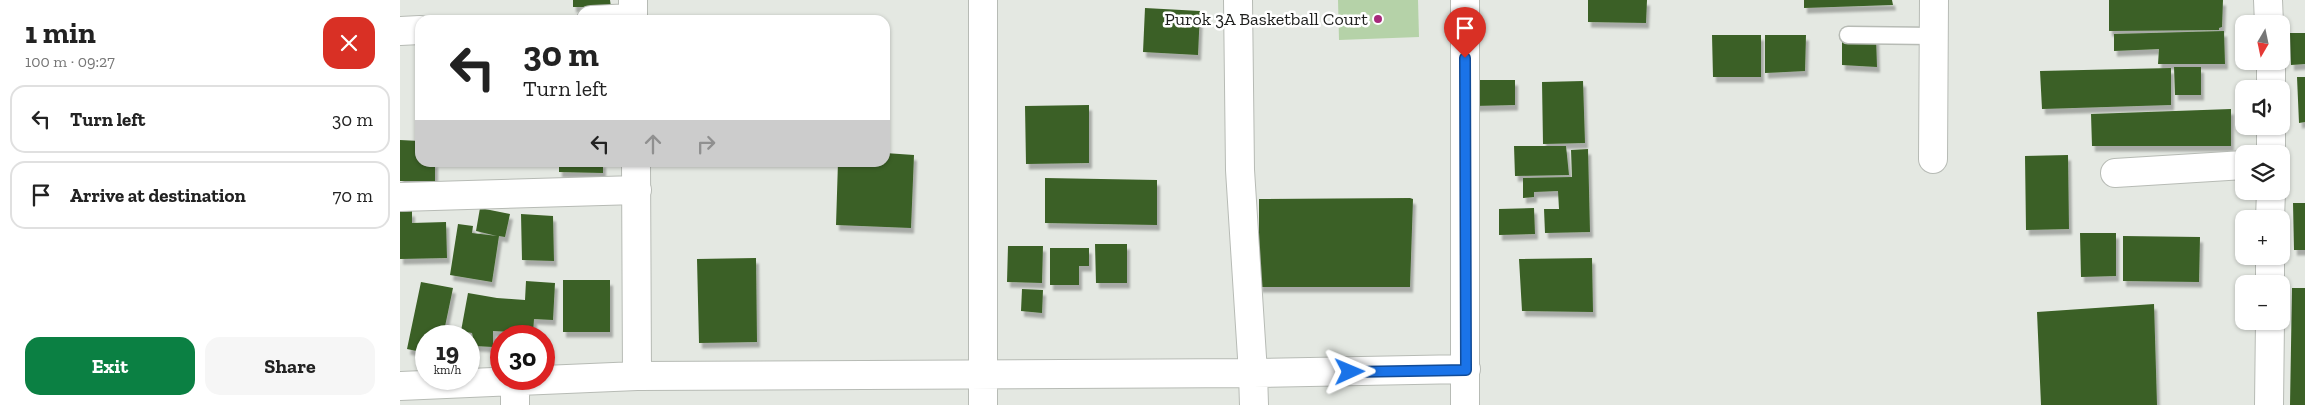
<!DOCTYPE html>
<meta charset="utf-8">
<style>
body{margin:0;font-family:"Zilla Slab",serif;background:#f6f6f6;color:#222;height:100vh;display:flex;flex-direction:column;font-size:19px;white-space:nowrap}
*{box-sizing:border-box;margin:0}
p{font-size:16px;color:#767676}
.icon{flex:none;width:28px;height:28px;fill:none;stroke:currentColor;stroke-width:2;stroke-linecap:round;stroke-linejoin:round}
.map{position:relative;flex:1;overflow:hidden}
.panel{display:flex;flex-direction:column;background:#fff;width:400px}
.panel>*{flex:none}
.hud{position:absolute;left:15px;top:15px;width:475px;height:152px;border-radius:15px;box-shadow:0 1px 4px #0004;background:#fff;color:#222;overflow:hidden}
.needle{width:32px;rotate:189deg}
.fabs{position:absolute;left:1835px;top:15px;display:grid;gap:10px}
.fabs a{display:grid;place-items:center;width:55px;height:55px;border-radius:10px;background:#fff;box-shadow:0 1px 4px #0004;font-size:25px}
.speed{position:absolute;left:15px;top:325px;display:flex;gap:10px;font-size:25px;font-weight:700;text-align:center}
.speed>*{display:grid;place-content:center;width:65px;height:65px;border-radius:50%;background:#fff;box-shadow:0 1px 4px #0004;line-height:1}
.speed small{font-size:12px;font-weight:400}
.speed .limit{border:8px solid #d22;background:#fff;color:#111}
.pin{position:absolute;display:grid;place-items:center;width:42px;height:42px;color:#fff;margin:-51px -21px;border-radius:50% 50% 50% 0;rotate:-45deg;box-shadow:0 0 5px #0007}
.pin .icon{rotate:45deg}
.me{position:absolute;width:55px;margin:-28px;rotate:89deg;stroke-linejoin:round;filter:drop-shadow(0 0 4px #0008)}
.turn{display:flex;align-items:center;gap:18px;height:105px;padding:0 25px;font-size:22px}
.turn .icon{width:65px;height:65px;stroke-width:2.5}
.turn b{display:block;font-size:35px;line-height:42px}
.lanes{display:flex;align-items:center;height:48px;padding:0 25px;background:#0003;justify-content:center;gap:25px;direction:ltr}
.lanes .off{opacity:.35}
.round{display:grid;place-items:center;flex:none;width:52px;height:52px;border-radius:15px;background:#f6f6f6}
.summary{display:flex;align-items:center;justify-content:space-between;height:85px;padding:0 25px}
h1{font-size:30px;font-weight:800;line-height:38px}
.button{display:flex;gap:10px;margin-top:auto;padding:10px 25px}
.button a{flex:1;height:58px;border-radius:15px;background:#0b8043;color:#fff;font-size:20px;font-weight:800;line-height:58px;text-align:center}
.button a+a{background:#f6f6f6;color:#222}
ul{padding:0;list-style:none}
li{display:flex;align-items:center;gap:15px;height:68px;margin:0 10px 8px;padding:0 15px;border:2px solid #e0e0e0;border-radius:15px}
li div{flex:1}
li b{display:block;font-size:19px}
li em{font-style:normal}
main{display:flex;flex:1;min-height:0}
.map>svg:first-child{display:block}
.green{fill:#b5d2a8}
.building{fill:#3b6125;filter:url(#shadow)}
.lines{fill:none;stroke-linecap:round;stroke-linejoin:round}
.lane-casing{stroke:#b7bbb5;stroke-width:19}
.street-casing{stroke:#b7bbb5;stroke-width:30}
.lane{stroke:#fff;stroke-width:16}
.street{stroke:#fff;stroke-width:28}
.route-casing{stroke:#114b97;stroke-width:12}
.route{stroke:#1a73e8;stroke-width:9}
.poi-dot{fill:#a7297b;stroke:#fff;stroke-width:2}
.labels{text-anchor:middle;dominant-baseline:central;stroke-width:5;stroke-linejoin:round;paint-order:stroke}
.poi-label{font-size:18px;fill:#1e1f1d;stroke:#fff;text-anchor:end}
</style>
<main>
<section class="panel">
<div class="summary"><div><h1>1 min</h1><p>100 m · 09:27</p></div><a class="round" style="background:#d93025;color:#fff"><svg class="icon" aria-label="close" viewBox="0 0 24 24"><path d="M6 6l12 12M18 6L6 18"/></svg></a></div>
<ul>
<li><svg class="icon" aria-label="left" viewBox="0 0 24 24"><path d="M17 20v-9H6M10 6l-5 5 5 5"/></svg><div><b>Turn left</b></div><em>30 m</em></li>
<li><svg class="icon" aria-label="arrive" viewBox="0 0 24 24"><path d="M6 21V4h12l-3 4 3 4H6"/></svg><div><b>Arrive at destination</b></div><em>70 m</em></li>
</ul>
<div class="button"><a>Exit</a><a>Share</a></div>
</section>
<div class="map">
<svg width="1905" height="405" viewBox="0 0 1905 405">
<defs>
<filter id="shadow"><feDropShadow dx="3" dy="5.5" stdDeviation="1" flood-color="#0004"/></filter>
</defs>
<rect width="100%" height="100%" fill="#e4e8e2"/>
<path class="green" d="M938 0H1018L1019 37 939 40Z"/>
<path class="building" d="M173 0H210L211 7H173Z
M1188 0H1247L1246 23 1188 22Z
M1404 0H1492L1493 5 1404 8Z
M1709 0H1823L1822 27 1819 28V30L1709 31Z
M745 8 800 11 798 55 743 52Z
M1824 31 1825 64H1758L1759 49 1714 51V34Z
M1890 33H1905V64L1891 65Z
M1312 35H1361V77H1313Z
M1365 35H1406L1405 71 1365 73Z
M1442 37 1476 38 1477 67 1442 65Z
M1774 67H1801V95H1775Z
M1771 68V105L1642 109 1640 71Z
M1897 77H1905V122L1899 123Z
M1073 80H1115V105L1074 106Z
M1183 81 1185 143 1143 144 1142 82Z
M689 105V163L626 164 625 106Z
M1831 109V146H1692L1691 114Z
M0 140 20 141V162H35V181H0Z
M1114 146H1166L1169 175 1115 176Z
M1188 149 1190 232 1145 233 1144 209H1159L1158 191 1134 192V197L1123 198V178L1172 177 1171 150Z
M485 153 514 155 511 228 436 225 438 162H485Z
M1668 155 1669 229 1626 230 1625 156Z
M159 162H203V173L159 172Z
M645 178 757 180V225L645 223Z
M1010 198 1013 199 1010 287H859V199Z
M1893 203H1905V250H1894Z
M80 208 110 214 105 237 99 236 92 282 50 275 58 224 73 226 72 233 97 236 76 231Z
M1134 208 1135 234 1099 235V209Z
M12 211V223L46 222 47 258 0 259V212Z
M121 214 153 216 154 261 122 260Z
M1680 233H1716V276L1681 277Z
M1723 236 1800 237 1799 282 1723 281Z
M695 244H727V283H696Z
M608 246H643L642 283 607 282Z
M650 248H689V266H679V285H650Z
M356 258 357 342 299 343 297 259Z
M1192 258 1193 312 1122 311 1119 259Z
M163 280H210V332H163Z
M126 281 155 283 153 320 134 319 133 333 93 331V347L75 346 72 333 61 331 68 293 97 298 125 300Z
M21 282 53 288 43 336H26V353L7 349Z
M1892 288H1905V405H1890Z
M622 289 643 290 642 313 621 311Z
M1754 304 1757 405H1641L1637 312Z"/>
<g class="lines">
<defs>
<path id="lane" d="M1448 35 1534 36"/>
<path id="street" d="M838 0 840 170 853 373 854 405
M1065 0V405
M1868 0 1869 24
M191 20 233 18V0
M0 31 20 30
M1871 61V89
M1871 154V126
M1533 159 1534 0
M236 162 237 376
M1715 173 1844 165
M0 197 237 190
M1870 219 1871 191
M1870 284V256
M0 386 237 376 853 373 1066 369
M115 405V382
M583 405V0
M1869 405 1870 321"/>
</defs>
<use href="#lane" class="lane-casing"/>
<use href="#street" class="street-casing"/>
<use href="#lane" class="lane"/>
<use href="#street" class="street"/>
</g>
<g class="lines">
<defs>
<path id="route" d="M950 372 1066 370 1065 58"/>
</defs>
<use href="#route" class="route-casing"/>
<use href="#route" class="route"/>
</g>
<circle class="poi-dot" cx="978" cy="19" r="5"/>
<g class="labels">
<g class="poi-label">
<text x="968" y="19">Purok 3A Basketball Court</text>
</g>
</g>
</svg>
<div class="fabs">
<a><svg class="needle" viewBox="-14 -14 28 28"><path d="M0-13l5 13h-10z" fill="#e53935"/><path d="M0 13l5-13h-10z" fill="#767676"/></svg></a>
<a><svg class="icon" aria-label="sound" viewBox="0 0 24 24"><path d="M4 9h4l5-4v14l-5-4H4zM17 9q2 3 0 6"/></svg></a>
<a><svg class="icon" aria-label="layers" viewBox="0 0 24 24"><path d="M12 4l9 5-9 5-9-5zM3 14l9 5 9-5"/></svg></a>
<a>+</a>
<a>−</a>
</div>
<div class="speed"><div>19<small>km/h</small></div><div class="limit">30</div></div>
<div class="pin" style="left:1065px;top:58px;background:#d93025"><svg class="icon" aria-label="arrive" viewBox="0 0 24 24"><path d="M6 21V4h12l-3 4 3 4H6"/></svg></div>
<svg class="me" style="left:950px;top:372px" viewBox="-20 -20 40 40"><path d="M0-17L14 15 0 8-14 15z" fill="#1a73e8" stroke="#fff" stroke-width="4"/></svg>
<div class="hud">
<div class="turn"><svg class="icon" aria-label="left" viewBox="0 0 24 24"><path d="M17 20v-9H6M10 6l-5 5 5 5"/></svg><div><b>30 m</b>Turn left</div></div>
<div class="lanes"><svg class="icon" aria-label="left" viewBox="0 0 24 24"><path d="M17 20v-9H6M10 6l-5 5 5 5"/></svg><svg class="icon off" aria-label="ahead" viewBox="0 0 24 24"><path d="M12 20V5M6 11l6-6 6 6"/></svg><svg class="icon off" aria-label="right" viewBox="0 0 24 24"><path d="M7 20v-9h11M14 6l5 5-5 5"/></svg></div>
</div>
</div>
</main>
